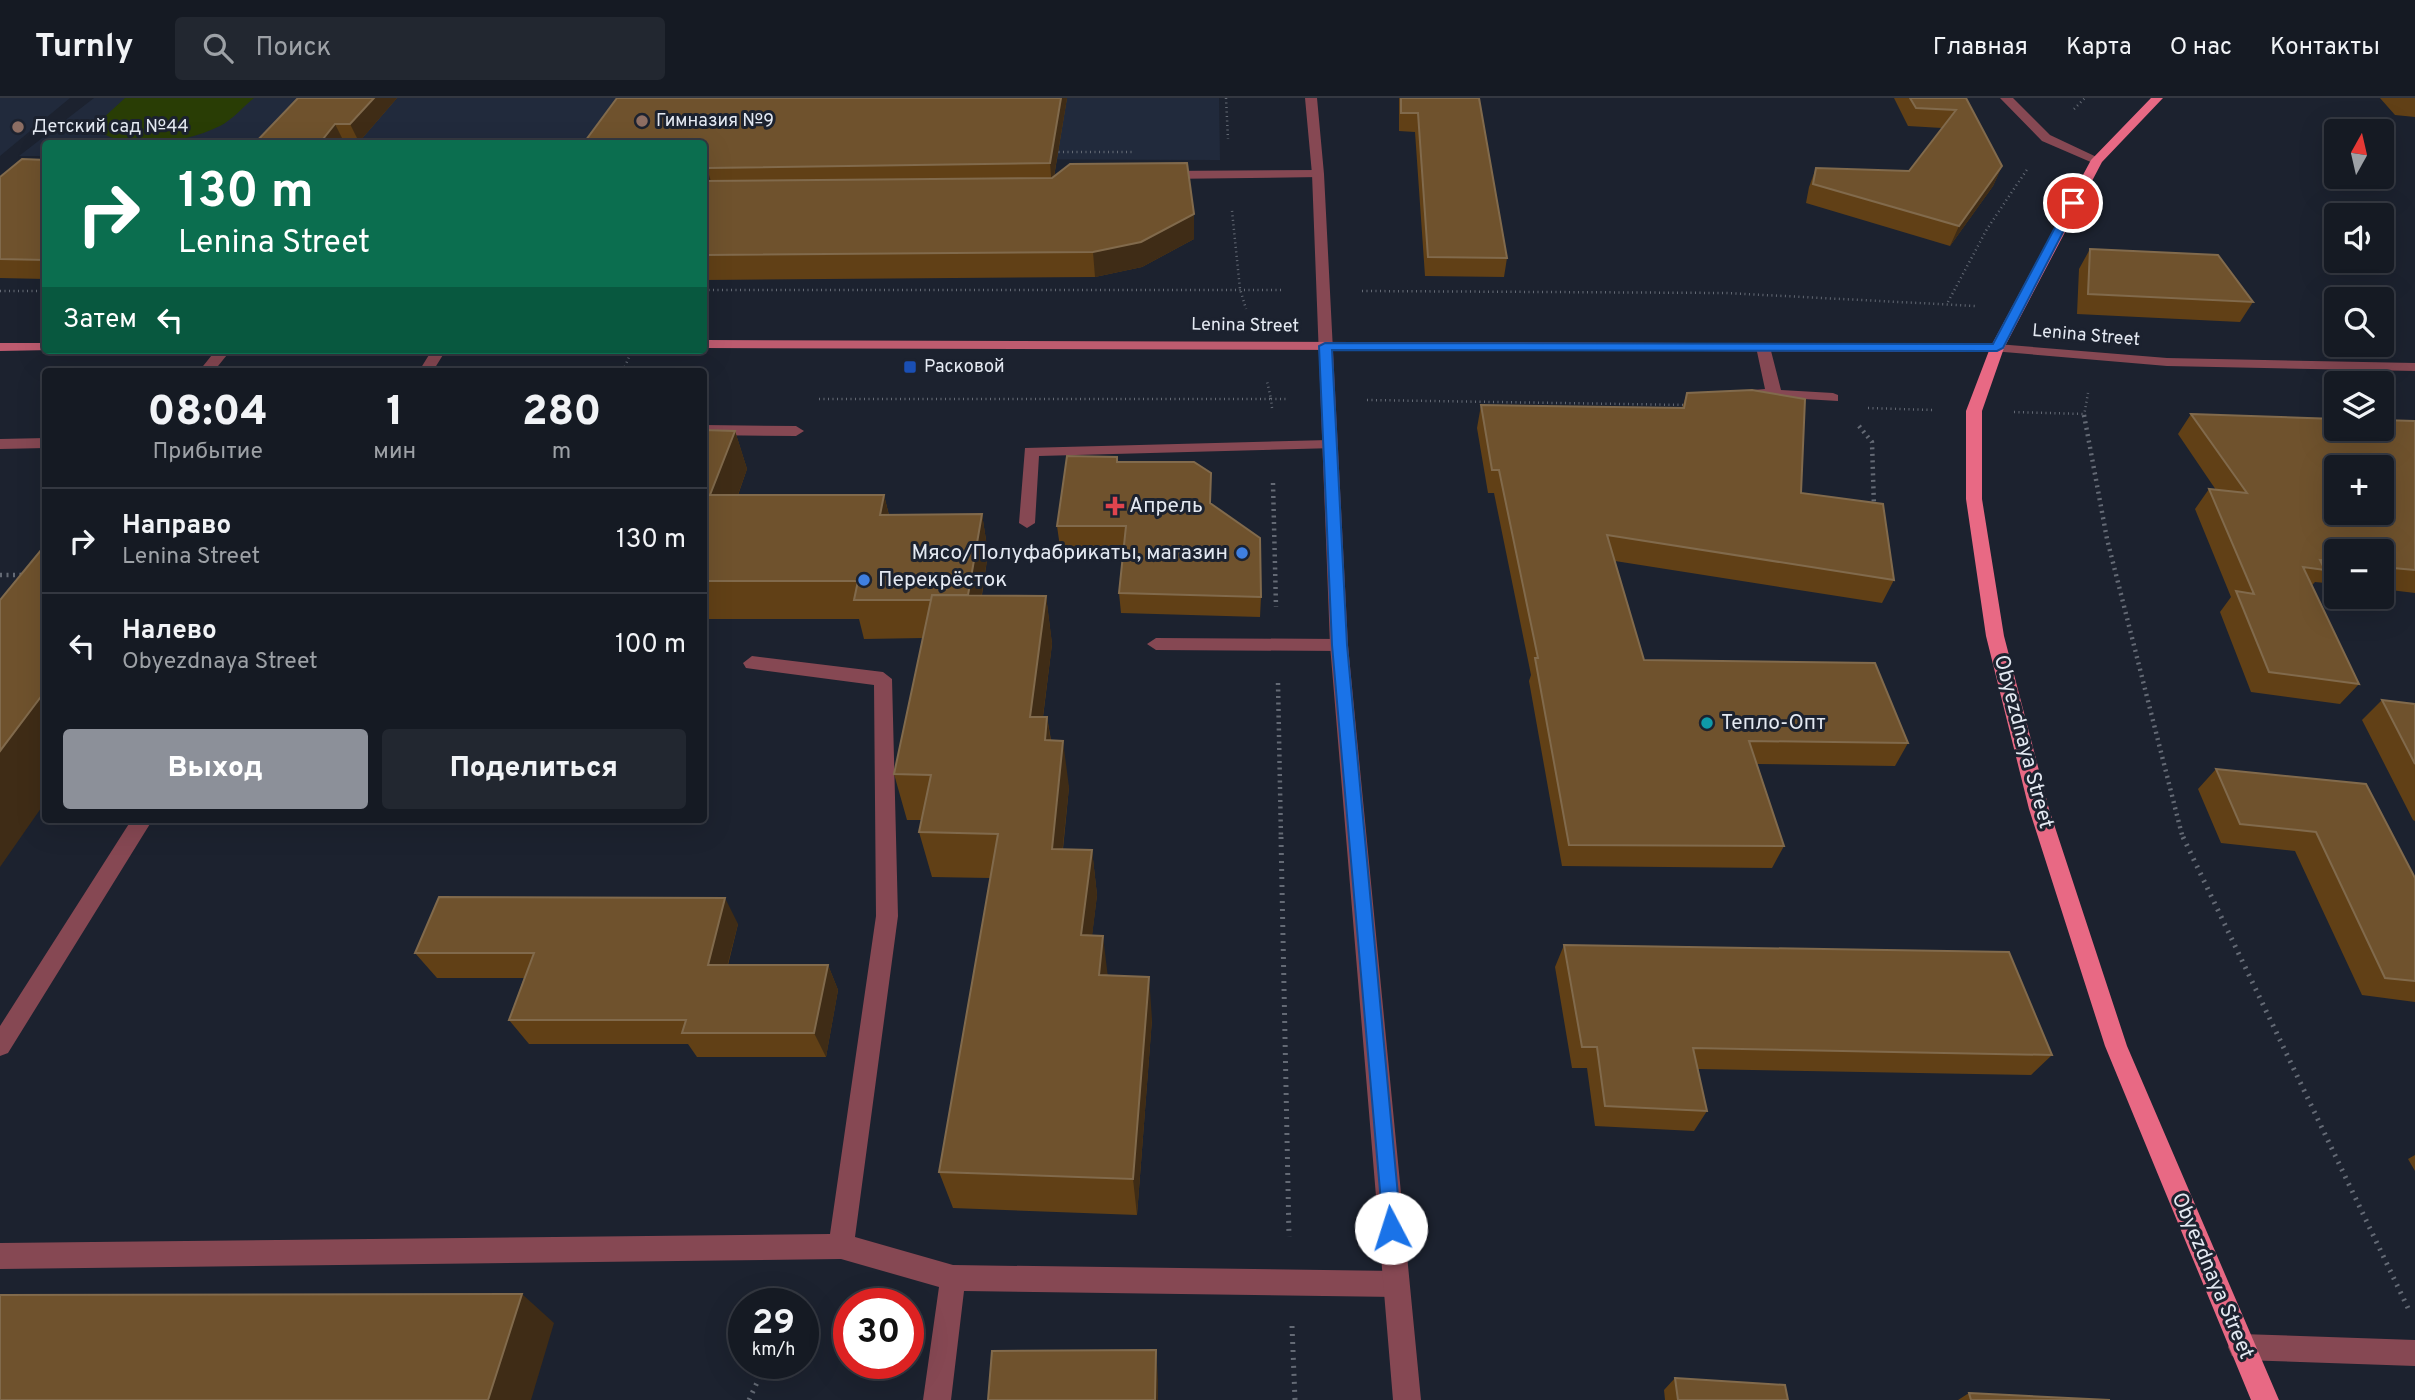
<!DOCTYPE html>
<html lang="ru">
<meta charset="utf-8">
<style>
body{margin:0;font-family:Overpass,sans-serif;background:#222730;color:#f1f3f6;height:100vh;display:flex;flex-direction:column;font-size:26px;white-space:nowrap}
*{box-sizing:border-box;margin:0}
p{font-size:23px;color:#9da1a6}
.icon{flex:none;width:38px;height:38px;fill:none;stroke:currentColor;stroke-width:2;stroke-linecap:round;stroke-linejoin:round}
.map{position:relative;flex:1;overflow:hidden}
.drawer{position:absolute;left:42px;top:270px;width:665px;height:455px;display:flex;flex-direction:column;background:#151a23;border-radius:7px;box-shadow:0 7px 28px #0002,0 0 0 2px #343841}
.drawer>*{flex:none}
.top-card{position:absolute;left:42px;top:42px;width:665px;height:214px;border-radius:7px;box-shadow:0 7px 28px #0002,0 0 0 2px #343841;background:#0b6e4f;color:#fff;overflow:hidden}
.needle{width:46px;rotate:8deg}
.tools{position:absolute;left:2324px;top:21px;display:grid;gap:14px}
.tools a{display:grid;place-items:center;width:70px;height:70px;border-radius:7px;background:#151a23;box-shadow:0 7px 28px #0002,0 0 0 2px #343841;font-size:35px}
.speed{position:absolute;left:728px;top:1190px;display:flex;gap:14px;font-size:35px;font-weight:700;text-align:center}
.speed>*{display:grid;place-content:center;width:91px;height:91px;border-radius:50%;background:#151a23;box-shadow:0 7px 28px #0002,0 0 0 2px #343841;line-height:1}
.speed small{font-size:18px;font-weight:400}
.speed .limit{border:10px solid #d22;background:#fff;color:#111}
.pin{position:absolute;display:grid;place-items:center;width:60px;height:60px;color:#fff;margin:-30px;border:4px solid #fff;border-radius:50%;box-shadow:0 2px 7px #0007}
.me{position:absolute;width:77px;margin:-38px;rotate:355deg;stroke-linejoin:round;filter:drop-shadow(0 0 5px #0008)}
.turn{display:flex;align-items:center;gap:24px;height:147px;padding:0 21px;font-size:32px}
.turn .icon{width:91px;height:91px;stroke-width:2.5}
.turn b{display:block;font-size:49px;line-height:60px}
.then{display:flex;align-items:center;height:66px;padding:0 21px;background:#0003;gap:14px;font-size:26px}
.eta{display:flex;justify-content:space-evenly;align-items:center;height:119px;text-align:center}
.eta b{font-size:42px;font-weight:800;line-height:49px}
.button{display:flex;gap:14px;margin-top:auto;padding:14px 21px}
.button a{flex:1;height:80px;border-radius:7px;background:#8c9099;color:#fff;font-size:28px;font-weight:800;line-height:80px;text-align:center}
.button a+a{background:#222730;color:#f1f3f6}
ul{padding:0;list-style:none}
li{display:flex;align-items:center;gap:21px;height:105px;padding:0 21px;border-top:2px solid #343841}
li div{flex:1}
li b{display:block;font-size:26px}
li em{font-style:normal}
header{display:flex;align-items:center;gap:42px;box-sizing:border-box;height:98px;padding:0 35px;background:#151a23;border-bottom:2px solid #343841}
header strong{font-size:33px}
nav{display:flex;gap:38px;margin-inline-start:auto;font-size:24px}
.search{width:490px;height:63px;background:#222730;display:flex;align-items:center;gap:18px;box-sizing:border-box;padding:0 24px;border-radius:7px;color:#9da1a6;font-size:26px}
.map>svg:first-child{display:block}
.built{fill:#212a3c}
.green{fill:#293d05}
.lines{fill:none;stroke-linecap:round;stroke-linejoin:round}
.path-far2{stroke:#646a75;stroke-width:2.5;stroke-dasharray:1 3.5;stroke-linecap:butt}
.path-far1{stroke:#646a75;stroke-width:4.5;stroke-dasharray:2 4.5;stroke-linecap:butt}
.path{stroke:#646a75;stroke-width:5;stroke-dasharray:2 6;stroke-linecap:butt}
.service{fill:#864853;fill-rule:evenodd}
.minor{fill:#864853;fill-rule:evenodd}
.secondary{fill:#bd5b6f;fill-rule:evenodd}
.primary{fill:#e86984;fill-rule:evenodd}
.wall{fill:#614016}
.shaded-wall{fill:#3f2c16}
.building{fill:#6f522d;stroke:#816a4c;stroke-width:2;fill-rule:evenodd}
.route{fill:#1a73e8;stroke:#114b97;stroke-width:2}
.education-dot{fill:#8d6e63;stroke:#1c222f;stroke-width:2.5}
.transit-dot{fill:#1a4fb4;stroke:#1c222f;stroke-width:2.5}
.health-dot{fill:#e0444e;stroke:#1c222f;stroke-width:2.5}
.shop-dot{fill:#3f7fe0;stroke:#1c222f;stroke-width:2.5}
.culture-dot{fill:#0f9aa8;stroke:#1c222f;stroke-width:2.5}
.labels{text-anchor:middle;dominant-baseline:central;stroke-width:6;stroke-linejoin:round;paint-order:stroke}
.far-poi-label{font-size:18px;fill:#e4e9f2;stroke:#1c222f;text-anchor:start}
.far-street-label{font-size:18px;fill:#e4e9f2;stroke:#1c222f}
.poi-label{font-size:21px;fill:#e4e9f2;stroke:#1c222f;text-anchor:start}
.street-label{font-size:21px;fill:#e4e9f2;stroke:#1c222f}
</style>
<header>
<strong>Turnly</strong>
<div class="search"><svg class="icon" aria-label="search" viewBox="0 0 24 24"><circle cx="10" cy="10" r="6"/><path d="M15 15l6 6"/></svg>Поиск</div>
<nav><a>Главная</a><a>Карта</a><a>О нас</a><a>Контакты</a></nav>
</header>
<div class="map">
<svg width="2415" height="1302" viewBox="0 0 2415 1302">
<rect width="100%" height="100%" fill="#1c222f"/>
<path class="built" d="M0 0H70L0 58Z
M94 0H1219L1220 62 704 60V46H46L45 58H19Z"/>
<path class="green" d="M125 0H254C243 9 232 22 220 28 185 45 132 54 98 33L100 23Z"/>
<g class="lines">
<path class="path-far2" d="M1226 0 1228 41
M2074 11 2085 0
M1054 54H1133
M1232 113 1240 191 1246 211
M704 192H1284
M0 193H46
M1362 193 1726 195 1976 208
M1948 204 1987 131 2028 70
M623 273 632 252
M819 301H1271L1267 283
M1367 302 1687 307
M1272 310 1271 301H1288
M1868 310 1932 312
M2014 314 2084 316
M2084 318 2088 295"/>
<path class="path-far1" d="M2084 317 2107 441 2183 741
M1859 328 1872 344 1874 409
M1273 385 1276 509
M0 477H24
M1278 585 1281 741"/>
<path class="path" d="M1281 739 1289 1139
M2183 739 2408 1210
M793 1206 798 1194
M1292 1228 1295 1302
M749 1302 766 1265"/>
<path class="service" d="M2000 0H2013L2050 37 2103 62 2093 65 2042 43Z
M1318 72 1322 73V79L1162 81 1156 77 1162 73Z
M1763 245 1770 249 1781 292 1833 295 1838 297V303L1753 298V292L1765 291 1756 249Z
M216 252H231L214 273H199Z
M432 252H446L433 273H419Z
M704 327 796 328 804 333 796 338 704 337Z
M46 340V350L0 351V341Z
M1329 342 1337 347 1335 350 1039 358 1035 425 1027 430 1019 425 1025 350Z
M1156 540 1339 541 1348 547 1339 553 1156 552 1147 546Z
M752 558 883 574 892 581 898 818 855 1139 953 1167 1396 1173 1405 1177 1409 1186 1405 1195 1396 1199 964 1193 951 1302H923L939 1189 841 1161 0 1171V1145L830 1136 876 818 874 587 746 570 743 565Z
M132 721H153L8 955 0 958V928Z"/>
<path class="minor" d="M1305 0H1317L1324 76 1348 547 1421 1302H1393L1330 547 1312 76Z
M1997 246 2167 260 2415 265V273L2167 268 1992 253V247Z
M2241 1236 2415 1242V1268L2241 1262 2232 1258 2228 1249 2232 1240Z"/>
<path class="secondary" d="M704 242 1997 246 2004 250 1997 254 704 250Z
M0 245H46V252H51L0 253Z"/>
<path class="primary" d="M2151 0H2163L2102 64 2004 250 1982 313V401L2004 538 2049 711 2127 948 2279 1302H2251L2105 948 2029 711 1986 538 1966 401V313L1990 250 2091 62Z"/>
</g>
<path class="wall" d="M298 0H397L359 44H344L343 46H254Z
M1067 0 1054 79 1194 116V141L1142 169 1095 179 704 182V46Z
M1399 0H1479L1507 160 1504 179 1425 178 1415 34 1399 33Z
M1894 0H1966L2002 68 1993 88 1950 148 1806 105 1809 89 1816 70 1909 73 1942 30 1908 28Z
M2380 0H2415V19L2395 17Z
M46 62V181L0 180V79Z
M2090 151 2253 204 2240 224 2077 216 2079 171Z
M1687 295 1801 395 1894 482 1882 505 1615 463 1644 562 1908 645 1895 668 1757 666 1784 748 1772 770 1562 768 1529 583 1531 577 1494 395H1488L1477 330 1481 307 1682 310Z
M2191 316 2415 323V495L2382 491V453H2336V486L2315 484 2312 487 2359 586 2340 606 2251 594 2220 514 2231 499 2195 411 2209 391 2216 392 2178 336Z
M704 332 735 333 747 371 738 397H884L889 417 982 416 988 455 982 497 1046 498 1052 546 1043 619H1047L1051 642 1069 689 1063 751 1092 752 1097 797 1092 837 1108 878 1152 921 1137 1117 953 1110 939 1074 990 780 932 779 919 734 922 722H907L894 676 923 540 864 541 859 521H704Z
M1117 359 1118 364 1211 405 1261 499 1260 519 1121 515 1119 495 1124 448 1060 449 1057 428Z
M2382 602 2415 606V723L2413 722 2362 622Z
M2216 671 2415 780V904L2362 897 2295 753 2221 745 2198 691Z
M738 826 728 867H828L838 892 826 959H697L688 946H529L509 922 524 880H437L415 855Z
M1564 847 2052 957 2031 977 1698 971 1707 1013 1694 1033 1595 1028 1587 970H1572L1555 869Z
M2415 1057V1073L2408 1061Z
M1675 1280 1788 1302H1665L1664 1292Z
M1969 1295 2110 1302H1958Z"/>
<path class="shaded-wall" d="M374 0H397L359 44 350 26Z
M1061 0H1067L1052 90 1050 65Z
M335 26 344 44 343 46H319Z
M2002 68 1993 88 1950 148 1959 128Z
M707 70 714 94 704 93V72Z
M1194 116V141L1142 169 1095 179 1093 154Z
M735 333 747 371 724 436 710 397Z
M884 397 893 435 880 417Z
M982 416 988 455 975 540 968 502Z
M1046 498 1052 546 1037 665 1030 619Z
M46 592V703L0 769V653Z
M1047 619 1054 666 1045 642Z
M1063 643 1069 689 1058 795 1052 751Z
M1092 752 1097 797 1087 880 1081 837Z
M725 800 738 826 721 892 708 867Z
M1103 838 1108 880 1099 877Z
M828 867 838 892 826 959 814 935Z
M1149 879 1152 921 1137 1117 1133 1081Z
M522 1196 554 1225 531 1302H488Z
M1156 1252 1158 1281V1302H1155Z"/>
<path class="building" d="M298 0H374L350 26H335L319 46H254Z
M617 0H1061L1050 65 707 70 704 72V46H583Z
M1401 0H1479L1507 160 1428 159 1418 15H1401Z
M1910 0H1966L2002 68 1959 128 1813 86 1816 70 1909 73 1956 12 1916 10Z
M22 61 46 62V162L0 161V79Z
M1187 65 1194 116 1141 144 1093 154 704 157V81L705 83 1052 80 1070 66Z
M2090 151 2218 157 2253 204 2088 196Z
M1752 292 1805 301 1801 395 1883 406 1894 482 1607 437 1644 562 1875 565 1908 645 1749 643 1784 748 1569 747 1535 560H1538L1499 372H1492L1481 307 1684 310 1687 295Z
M2191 316 2336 321V331H2382V322L2415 323V472L2382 469V453H2336V464L2320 462 2325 472 2303 469 2359 586 2269 574 2236 493 2254 496 2209 391 2247 395ZM2336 369H2382V415H2336Z
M704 332 735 333 710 397H884L880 417 982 416 968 497H932L931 502H854L858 483H704Z
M1067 358 1117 359V364H1194L1211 375 1210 405 1260 440 1261 499 1119 495 1126 428H1057Z
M46 446V592L0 653V502Z
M932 497 1046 498 1030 619H1047L1045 642 1063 643 1052 751 1092 752 1081 837 1103 838 1099 877 1149 879 1133 1081 939 1074 998 736 919 734 931 677 894 676Z
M2382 602 2415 606V666Z
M2216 671 2366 686 2415 780V883L2385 880 2316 734 2240 726Z
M439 799 725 800 708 867H828L814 935H682L686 922H509L534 855H415Z
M1564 847 2009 854 2052 957 1693 950 1707 1013 1605 1008 1597 949H1582Z
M522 1196 488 1302H0V1197Z
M1156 1252 1155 1302H988L992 1253Z
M1675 1280 1785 1287 1788 1302H1678Z
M1969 1295 2110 1302H1971Z"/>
<path class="route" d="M2073 102 2078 105 2003 250 1997 253 1332 252 1347 547 1401 1130 1398 1138 1391 1141 1384 1138 1332 547 1319 248 1325 245 1993 246 2068 105Z"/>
<g class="education-dot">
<circle cx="642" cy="23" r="7"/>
<circle cx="18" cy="29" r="7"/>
</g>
<rect class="transit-dot" x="903" y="262" width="14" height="14" rx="3.5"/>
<path class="health-dot" d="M1111.5 397.5h7v7h7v7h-7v7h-7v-7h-7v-7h7z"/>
<g class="shop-dot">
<circle cx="1242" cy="455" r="7"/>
<circle cx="864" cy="482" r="7"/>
</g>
<circle class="culture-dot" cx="1707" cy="625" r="7"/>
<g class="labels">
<g class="far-poi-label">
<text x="656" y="23">Гимназия №9</text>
<text x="32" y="29">Детский сад №44</text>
<text x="924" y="269">Расковой</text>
</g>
<g class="far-street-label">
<text transform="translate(1245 228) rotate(1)">Lenina Street</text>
<text transform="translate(2086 238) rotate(5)">Lenina Street</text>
</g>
<g class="poi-label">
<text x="1129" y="408">Апрель</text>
<text x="1228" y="455" text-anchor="end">Мясо/Полуфабрикаты, магазин</text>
<text x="878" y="482">Перекрёсток</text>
<text x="1721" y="625">Тепло-Опт</text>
</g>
<g class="street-label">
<text transform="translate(2023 644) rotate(75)">Obyezdnaya Street</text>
<text transform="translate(2212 1178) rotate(67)">Obyezdnaya Street</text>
</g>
</g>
</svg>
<div class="tools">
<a><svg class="needle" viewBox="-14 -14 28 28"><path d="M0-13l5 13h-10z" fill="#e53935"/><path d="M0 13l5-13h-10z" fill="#9da1a6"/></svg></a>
<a><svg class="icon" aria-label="sound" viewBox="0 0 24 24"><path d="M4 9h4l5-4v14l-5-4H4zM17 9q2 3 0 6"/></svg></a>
<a><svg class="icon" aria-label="search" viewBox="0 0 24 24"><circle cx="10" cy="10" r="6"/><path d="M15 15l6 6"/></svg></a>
<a><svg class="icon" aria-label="layers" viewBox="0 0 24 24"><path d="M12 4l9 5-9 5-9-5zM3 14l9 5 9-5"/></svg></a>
<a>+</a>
<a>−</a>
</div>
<div class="speed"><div>29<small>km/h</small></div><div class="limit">30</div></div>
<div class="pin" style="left:2073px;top:105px;background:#d93025"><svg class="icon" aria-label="arrive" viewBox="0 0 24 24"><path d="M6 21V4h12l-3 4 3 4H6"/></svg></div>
<svg class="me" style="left:1391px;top:1130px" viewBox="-20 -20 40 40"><circle r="19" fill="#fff"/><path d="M0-13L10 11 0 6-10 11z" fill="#1a73e8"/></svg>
<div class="top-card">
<div class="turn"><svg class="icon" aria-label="right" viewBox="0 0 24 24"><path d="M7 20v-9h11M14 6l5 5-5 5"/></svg><div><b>130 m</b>Lenina Street</div></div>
<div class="then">Затем<svg class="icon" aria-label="left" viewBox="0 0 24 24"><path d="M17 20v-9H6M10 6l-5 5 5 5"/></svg></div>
</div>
<section class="drawer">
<div class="eta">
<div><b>08:04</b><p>Прибытие</p></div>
<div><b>1</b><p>мин</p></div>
<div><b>280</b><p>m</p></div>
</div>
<ul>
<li><svg class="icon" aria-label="right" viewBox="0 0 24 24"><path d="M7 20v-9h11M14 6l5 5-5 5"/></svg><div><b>Направо</b><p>Lenina Street</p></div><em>130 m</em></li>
<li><svg class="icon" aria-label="left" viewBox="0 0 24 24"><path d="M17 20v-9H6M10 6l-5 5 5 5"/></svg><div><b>Налево</b><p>Obyezdnaya Street</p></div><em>100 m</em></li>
</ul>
<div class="button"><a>Выход</a><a>Поделиться</a></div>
</section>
</div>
